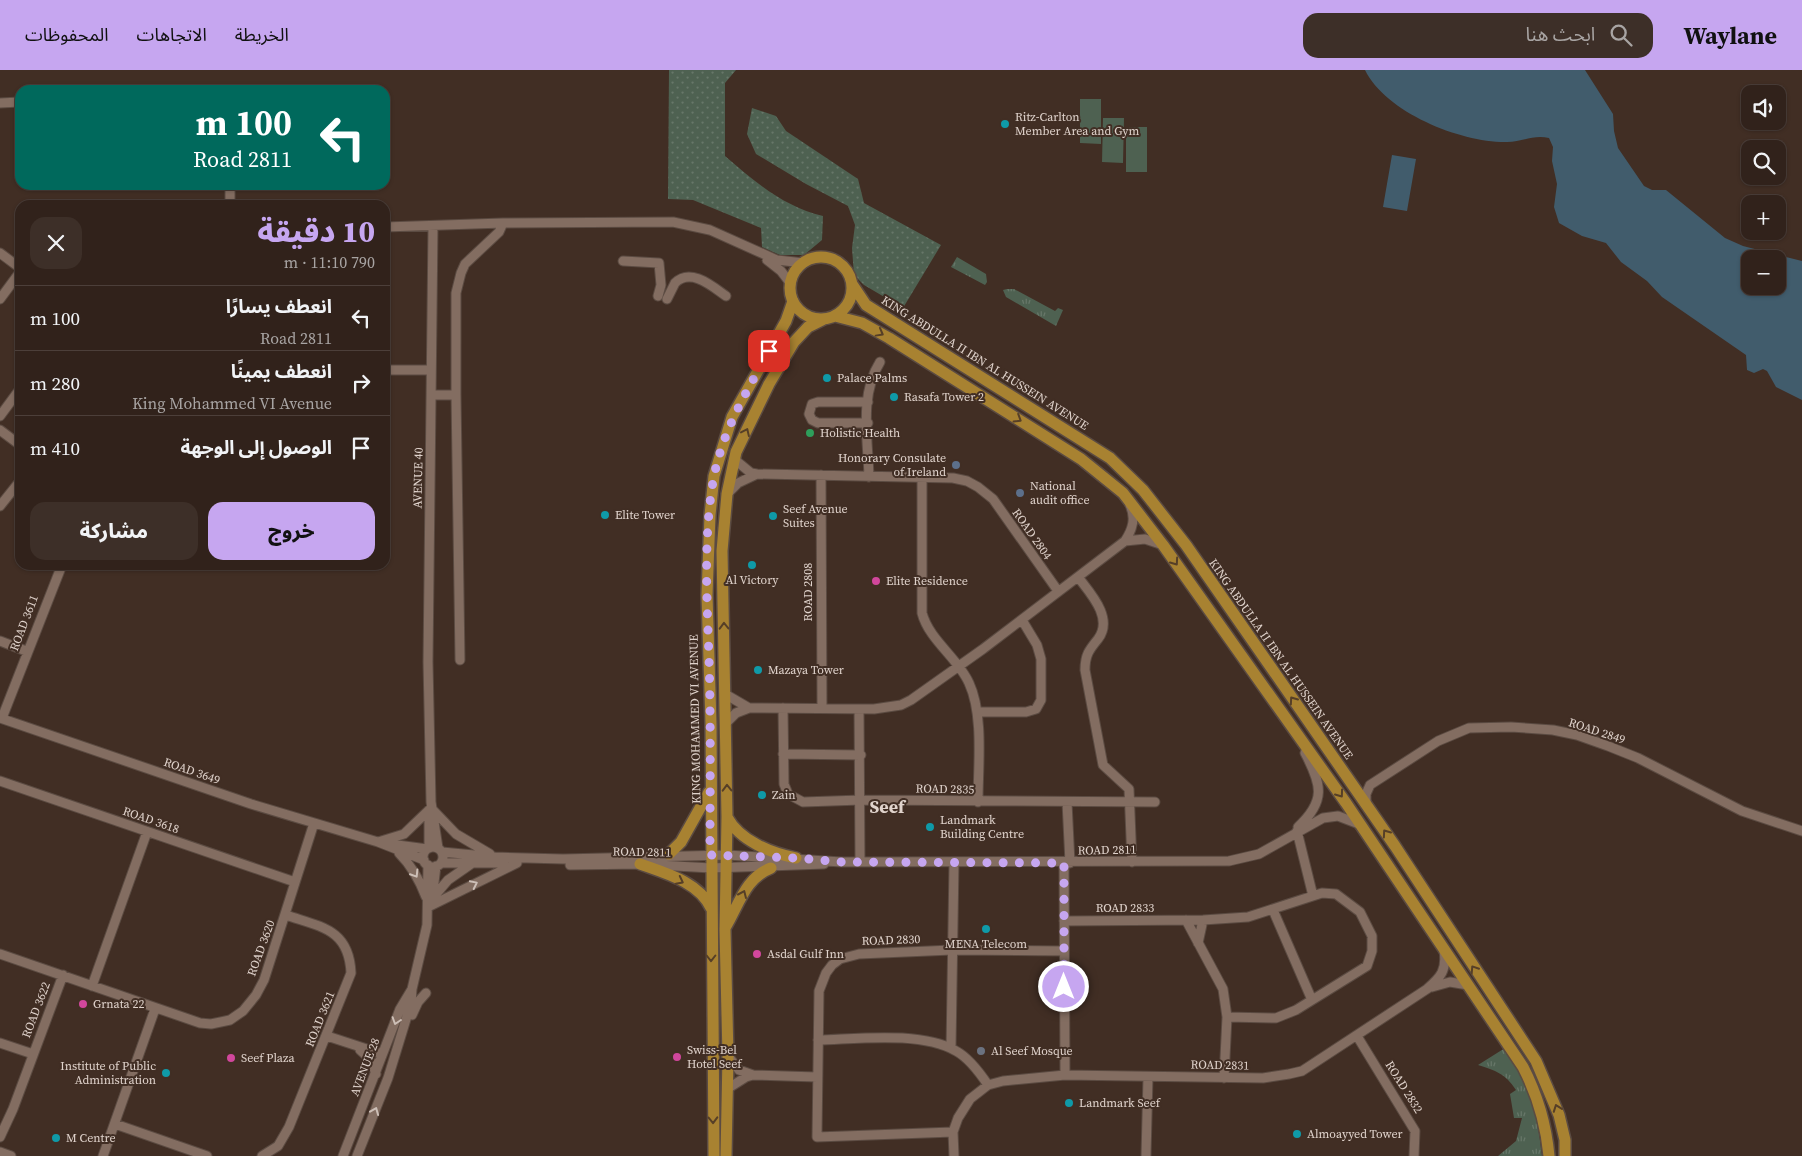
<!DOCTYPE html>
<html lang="ar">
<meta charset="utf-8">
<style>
body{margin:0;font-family:"Source Serif 4","Noto Sans Arabic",serif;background:#3d2f28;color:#f1f3f6;direction:rtl;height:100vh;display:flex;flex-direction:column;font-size:19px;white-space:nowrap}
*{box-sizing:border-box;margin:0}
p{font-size:16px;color:#a8a4a3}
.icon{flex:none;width:28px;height:28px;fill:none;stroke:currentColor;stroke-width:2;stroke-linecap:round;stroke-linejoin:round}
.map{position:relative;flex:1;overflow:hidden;direction:ltr}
.side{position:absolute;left:15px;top:130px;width:375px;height:370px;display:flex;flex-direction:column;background:#31221b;border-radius:15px;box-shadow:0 1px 4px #0004,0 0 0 1px #4c3f3a;direction:rtl}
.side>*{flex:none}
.banner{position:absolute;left:15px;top:15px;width:375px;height:105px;border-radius:15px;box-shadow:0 1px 4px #0004,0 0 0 1px #4c3f3a;direction:rtl;background:#00695c;color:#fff;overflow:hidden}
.controls{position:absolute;left:1741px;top:15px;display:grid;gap:10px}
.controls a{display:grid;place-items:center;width:45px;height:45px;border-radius:10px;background:#31221b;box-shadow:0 1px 4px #0004,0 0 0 1px #4c3f3a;font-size:25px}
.pin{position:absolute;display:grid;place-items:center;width:42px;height:42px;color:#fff;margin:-21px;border-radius:10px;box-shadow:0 2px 8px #0006}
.me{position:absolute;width:55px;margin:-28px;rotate:0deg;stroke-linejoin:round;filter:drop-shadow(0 0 4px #0008)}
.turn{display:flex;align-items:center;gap:18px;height:105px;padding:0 15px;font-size:22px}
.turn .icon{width:65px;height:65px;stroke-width:2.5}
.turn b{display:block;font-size:35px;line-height:42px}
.round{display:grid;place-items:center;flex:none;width:52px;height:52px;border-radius:15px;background:#3d2f28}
.summary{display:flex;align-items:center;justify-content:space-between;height:85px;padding:0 15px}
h1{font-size:30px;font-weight:800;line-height:38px;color:#c6a6f0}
.button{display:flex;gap:10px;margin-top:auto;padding:10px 15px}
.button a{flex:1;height:58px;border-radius:15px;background:#c6a6f0;color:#111;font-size:20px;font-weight:800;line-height:58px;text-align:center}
.button a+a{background:#3d2f28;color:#f1f3f6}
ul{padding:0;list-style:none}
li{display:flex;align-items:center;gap:15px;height:65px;padding:0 15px;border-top:1px solid #4c3f3a}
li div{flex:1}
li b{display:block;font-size:19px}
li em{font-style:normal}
header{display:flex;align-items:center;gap:30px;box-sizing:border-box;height:70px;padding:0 25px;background:#c6a6f0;color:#111}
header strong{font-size:24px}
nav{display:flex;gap:28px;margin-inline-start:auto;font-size:18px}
.search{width:350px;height:45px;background:#3d2f28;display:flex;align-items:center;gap:12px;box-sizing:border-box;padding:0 18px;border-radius:15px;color:#a8a4a3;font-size:19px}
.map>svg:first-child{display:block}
.grass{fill:url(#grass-tufts)}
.park{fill:url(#park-dots)}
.garden{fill:#4e6151}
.water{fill:#415c6c;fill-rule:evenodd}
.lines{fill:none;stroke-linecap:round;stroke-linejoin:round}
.minor-casing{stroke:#5b4b42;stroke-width:11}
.major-casing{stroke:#5b4b42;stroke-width:14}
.minor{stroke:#836d61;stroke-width:9}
.major{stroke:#a88231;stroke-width:11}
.oneway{stroke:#563f27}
.oneway2{stroke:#cdbfb7}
.route{stroke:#c6a6f0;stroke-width:9;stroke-dasharray:0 16.2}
.culture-dot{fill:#0f9aa8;stroke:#412e24;stroke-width:2}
.leisure-dot{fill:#2e9e5b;stroke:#412e24;stroke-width:2}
.service-dot{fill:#5c6f8a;stroke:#412e24;stroke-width:2}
.hotel-dot{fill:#d1479c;stroke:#412e24;stroke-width:2}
.worship-dot{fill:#6b7280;stroke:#412e24;stroke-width:2}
.labels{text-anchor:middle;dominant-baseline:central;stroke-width:4;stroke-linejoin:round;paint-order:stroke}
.poi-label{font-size:12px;fill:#e0d3cc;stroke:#412e24;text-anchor:start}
.street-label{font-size:12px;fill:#e0d3cc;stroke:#412e24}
.district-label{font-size:18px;font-weight:bold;fill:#e0d3cc;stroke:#412e24}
</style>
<header>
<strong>Waylane</strong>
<div class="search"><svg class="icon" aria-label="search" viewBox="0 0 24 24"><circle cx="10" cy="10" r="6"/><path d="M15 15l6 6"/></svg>ابحث هنا</div>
<nav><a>الخريطة</a><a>الاتجاهات</a><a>المحفوظات</a></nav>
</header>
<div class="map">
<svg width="1802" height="1086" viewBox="0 0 1802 1086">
<defs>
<pattern id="grass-tufts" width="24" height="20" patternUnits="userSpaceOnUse" patternTransform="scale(1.25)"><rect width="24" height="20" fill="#4e6151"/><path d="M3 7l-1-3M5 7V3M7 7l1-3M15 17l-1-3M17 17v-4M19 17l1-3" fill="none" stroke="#677769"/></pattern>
<pattern id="park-dots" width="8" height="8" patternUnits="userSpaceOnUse" patternTransform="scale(1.25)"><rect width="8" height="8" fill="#4e6151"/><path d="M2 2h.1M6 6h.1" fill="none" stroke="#677769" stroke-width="1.8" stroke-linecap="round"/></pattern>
</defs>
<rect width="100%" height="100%" fill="#412e24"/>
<path class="grass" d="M957 187 986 204 987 212 985 215 951 197Z
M1007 219H1014L1055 241 1058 238 1063 240 1056 256 1006 227 1003 220Z
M1505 978C1529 1018 1537 1039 1542 1086H1498L1516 1071 1522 1048H1514L1510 1024 1516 1020C1505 1003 1496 1001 1478 995Z"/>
<path class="park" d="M669 0H736L725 13V86C755 112 784 137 823 146L822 170 804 185H780L762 177 761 158 693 130 668 129Z
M752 38 776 46 786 61 858 109 864 133 941 175 903 238 864 215 854 205 852 178 855 155 848 136 806 114 756 84 747 64Z"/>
<path class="garden" d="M1080 29H1101V74L1080 73Z
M1103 48H1124L1123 93 1102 92Z
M1126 57H1147V102H1126Z"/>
<path class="water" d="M1365 0H1585L1613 44 1614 61 1618 78 1644 116 1652 120H1666L1725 168 1743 176 1802 191V330L1776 317 1767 301 1763 299 1754 303 1747 300 1746 285 1662 227 1647 211 1621 192 1606 173 1582 166 1559 153 1554 137 1557 114 1552 91 1553 77 1549 68C1534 64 1522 72 1507 72 1462 73 1386 43 1365 0ZM1750 189H1778V216H1750Z
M1392 85 1416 89 1407 141 1383 137Z"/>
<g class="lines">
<defs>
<path id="minor" d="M0 33 20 32
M230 115V135
M433 156 428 592 431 732 438 778
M385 157 503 153 673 152 710 160 777 190 804 193
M0 183 20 198
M767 190 781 201 791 214
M623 191 659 193 661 215 658 226
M0 229 20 202
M667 229 675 213C691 197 713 217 726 226
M385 300H431
M431 325H456
M868 332H818L812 334 809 344 812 350 818 353H868
M0 346 20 319
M0 360 20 375
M734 389 751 403 757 404 953 408 967 411 978 417 993 429 1058 521
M821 405 822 638
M869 407C868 370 859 325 880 292
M922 407V543C929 570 958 588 969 613 984 645 978 697 978 732
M727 424 738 413 757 404
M0 436 20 411
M1125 471 1145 469 1163 475
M1078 507C1090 523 1114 548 1098 569 1089 580 1085 585 1085 600L1103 695 1129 719 1132 792
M0 571 26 581
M460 590 456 325V223L461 203 465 194 499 162 503 153
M725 624 749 638
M783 638 784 714 788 724 803 732 861 730 1155 732
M859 639 860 792
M977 642H1026L1036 639 1041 630V589L1037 575 1022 550
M0 648 251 734 378 772 424 790
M2 648 62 495
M726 653 736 643 749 638 874 639 901 635 911 630 983 579 1125 471C1133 459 1136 448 1130 435
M783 684 861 685
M0 711 295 812
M1067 732 1070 793
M1366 735V724L1370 715 1438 671 1469 658 1511 657 1553 660 1577 665 1608 676 1638 688 1742 741 1802 761
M432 739 456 764 490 784
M429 747V778
M1298 757C1326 731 1322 715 1305 683
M1297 761 1313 826
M378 772 404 764 429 740
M390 774 427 779
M423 787a10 10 0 1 1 20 0a10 10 0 1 1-20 0Z
M442 782 495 787 563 789 727 785 842 792 1229 791 1259 784 1323 748 1338 746 1359 754
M399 783C412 796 420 811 426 827
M441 793H504
M1064 793 1065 1005
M570 795 640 794 711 798 824 794
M433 821 436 796
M431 830 448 810 471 794
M430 836 517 793
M1273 840 1312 930
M1186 850 1223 919 1227 947 1224 1008
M1064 851 1203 850 1248 847 1322 823 1336 824 1360 842 1372 866V881L1367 896 1296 940 1276 948 1227 947
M1198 873 1203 850
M0 884 200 953 211 954 230 950 243 941 256 925 264 910 314 753
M92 916 147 762
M1432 917 1450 912 1468 915
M412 945 418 932 426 923
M327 966 382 984
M1357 966 1415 1061 1414 1086
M818 970C858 969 921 961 956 981 969 988 980 1003 988 1015
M0 973 33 984
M951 978 954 793
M360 980 371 990 376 1004
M728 986 739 1000 753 1005 817 1007
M727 1019 746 1007 753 1005
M115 1054 207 1086
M953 1062 817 1067 819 921 826 903 832 895 840 889 859 884 952 880 1064 881
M0 1067 13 1039 63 905
M0 1082 11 1086
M103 1086 155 939
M262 1086 278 1076 289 1057 351 903C349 859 321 857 286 845
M343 1086 400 939 412 919
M357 1086 388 1008 411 933 412 919 427 855 428 795
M954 1086 953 1062 958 1048 970 1029 988 1015 1003 1011 1065 1005 1263 1008 1289 1004 1302 1001 1427 919C1441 907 1447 900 1444 881
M1146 1086 1148 1007"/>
<path id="major" d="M790 218a31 31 0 1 1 62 0a31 31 0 1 1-62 0Z
M852 214 866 235 1110 388 1143 420 1186 475 1395 776 1536 991 1559 1045 1565 1070V1086
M835 246 862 253 889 268 1081 389 1123 423 1163 475 1346 733 1523 997C1538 1026 1546 1054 1549 1086
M727 747C740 771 771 783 796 788
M669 784 681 772 709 722
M640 794C665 803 699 812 711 838
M725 858C739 835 745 808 771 798
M714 1086 711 654 707 525 710 445 714 406 732 347 786 251 793 231
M726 1086 728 986 725 860 727 747 722 481 727 424 736 382 769 314 794 272 808 257 824 249"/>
</defs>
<use href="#minor" class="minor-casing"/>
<use href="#major" class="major-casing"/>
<use href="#minor" class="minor"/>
<use href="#major" class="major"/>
</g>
<defs><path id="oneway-chevron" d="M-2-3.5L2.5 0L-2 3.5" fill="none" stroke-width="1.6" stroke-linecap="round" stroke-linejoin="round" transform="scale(1.25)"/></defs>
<g class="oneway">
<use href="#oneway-chevron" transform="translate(880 263) rotate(29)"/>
<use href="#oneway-chevron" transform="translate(1018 349) rotate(32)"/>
<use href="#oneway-chevron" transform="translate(746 362) rotate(-65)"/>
<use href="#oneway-chevron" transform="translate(1175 492) rotate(55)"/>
<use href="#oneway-chevron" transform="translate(724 556) rotate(-91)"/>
<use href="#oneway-chevron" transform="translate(1293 630) rotate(-125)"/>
<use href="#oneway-chevron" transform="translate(727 718) rotate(-91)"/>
<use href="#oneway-chevron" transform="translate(1340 724) rotate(54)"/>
<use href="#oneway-chevron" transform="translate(1386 763) rotate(-125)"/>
<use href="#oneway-chevron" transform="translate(680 811) rotate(27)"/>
<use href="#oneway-chevron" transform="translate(743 824) rotate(-66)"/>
<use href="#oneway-chevron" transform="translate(711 888) rotate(90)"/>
<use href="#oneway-chevron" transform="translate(1474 899) rotate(-123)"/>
<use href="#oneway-chevron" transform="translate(1557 1038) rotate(-110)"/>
<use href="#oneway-chevron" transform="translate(713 1050) rotate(89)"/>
</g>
<g class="oneway2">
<use href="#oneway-chevron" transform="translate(415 804) rotate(58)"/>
<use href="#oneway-chevron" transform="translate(474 814) rotate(-26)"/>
<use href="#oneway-chevron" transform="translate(396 951) rotate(108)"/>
<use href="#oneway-chevron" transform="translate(375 1041) rotate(-68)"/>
</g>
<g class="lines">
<path class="route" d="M769 281C746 323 724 358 714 406 703 465 707 528 709 588 711 653 710 719 710 785L796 788 842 792 1064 793V917"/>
</g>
<g class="culture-dot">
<circle cx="1005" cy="54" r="5"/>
<circle cx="827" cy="308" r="5"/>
<circle cx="894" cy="327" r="5"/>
<circle cx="605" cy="445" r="5"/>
<circle cx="773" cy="446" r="5"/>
<circle cx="752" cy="495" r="5"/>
<circle cx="758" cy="600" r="5"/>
<circle cx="762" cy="725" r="5"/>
<circle cx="930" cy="757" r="5"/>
<circle cx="986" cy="859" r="5"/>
<circle cx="166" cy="1003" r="5"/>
<circle cx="1069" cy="1033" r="5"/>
<circle cx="1297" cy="1064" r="5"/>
<circle cx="56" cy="1068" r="5"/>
</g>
<circle class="leisure-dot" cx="810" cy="363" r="5"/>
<g class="service-dot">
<circle cx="956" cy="395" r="5"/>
<circle cx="1020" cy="423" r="5"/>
</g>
<g class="hotel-dot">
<circle cx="876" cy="511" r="5"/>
<circle cx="757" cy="884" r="5"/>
<circle cx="83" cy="934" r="5"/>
<circle cx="677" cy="987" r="5"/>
<circle cx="231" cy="988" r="5"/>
</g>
<circle class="worship-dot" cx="981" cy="981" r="5"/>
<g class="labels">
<g class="poi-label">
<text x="1015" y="47">Ritz-Carlton<tspan x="1015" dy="14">Member Area and Gym</tspan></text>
<text x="837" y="308">Palace Palms</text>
<text x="904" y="327">Rasafa Tower 2</text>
<text x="820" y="363">Holistic Health</text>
<text x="946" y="388" text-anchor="end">Honorary Consulate<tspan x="946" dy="14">of Ireland</tspan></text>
<text x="1030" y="416">National<tspan x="1030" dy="14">audit office</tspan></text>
<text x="783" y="439">Seef Avenue<tspan x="783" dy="14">Suites</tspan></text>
<text x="615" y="445">Elite Tower</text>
<text x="752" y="510" text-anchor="middle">Al Victory</text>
<text x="886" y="511">Elite Residence</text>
<text x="768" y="600">Mazaya Tower</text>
<text x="772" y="725">Zain</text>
<text x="940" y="750">Landmark<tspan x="940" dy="14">Building Centre</tspan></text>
<text x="986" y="874" text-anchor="middle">MENA Telecom</text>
<text x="767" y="884">Asdal Gulf Inn</text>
<text x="93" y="934">Grnata 22</text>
<text x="687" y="980">Swiss-Bel<tspan x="687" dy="14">Hotel Seef</tspan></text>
<text x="991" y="981">Al Seef Mosque</text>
<text x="241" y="988">Seef Plaza</text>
<text x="156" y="996" text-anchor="end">Institute of Public<tspan x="156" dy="14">Administration</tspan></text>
<text x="1079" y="1033">Landmark Seef</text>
<text x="1307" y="1064">Almoayyed Tower</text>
<text x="66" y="1068">M Centre</text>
</g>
<g class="street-label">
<text transform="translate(985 293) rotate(32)">KING ABDULLA II IBN AL HUSSEIN AVENUE</text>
<text transform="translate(418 408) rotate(-89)">AVENUE 40</text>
<text transform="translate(1032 464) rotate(55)">ROAD 2804</text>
<text transform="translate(808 522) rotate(-90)">ROAD 2808</text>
<text transform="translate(24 553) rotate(-69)">ROAD 3611</text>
<text transform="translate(1281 589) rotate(55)">KING ABDULLA II IBN AL HUSSEIN AVENUE</text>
<text transform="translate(695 649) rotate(-91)">KING MOHAMMED VI AVENUE</text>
<text transform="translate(1597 661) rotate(18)">ROAD 2849</text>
<text transform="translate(192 701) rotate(19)">ROAD 3649</text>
<text transform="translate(945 719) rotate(1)">ROAD 2835</text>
<text transform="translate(151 750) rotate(19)">ROAD 3618</text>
<text transform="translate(1107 780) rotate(-1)">ROAD 2811</text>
<text transform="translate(642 782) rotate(1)">ROAD 2811</text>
<text x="1125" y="838">ROAD 2833</text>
<text transform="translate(891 870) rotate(-2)">ROAD 2830</text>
<text transform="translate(261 878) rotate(-70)">ROAD 3620</text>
<text transform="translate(36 940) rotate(-69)">ROAD 3622</text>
<text transform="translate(320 949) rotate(-68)">ROAD 3621</text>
<text transform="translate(1220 995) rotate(1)">ROAD 2831</text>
<text transform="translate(365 997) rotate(-69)">AVENUE 28</text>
<text transform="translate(1404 1017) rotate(58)">ROAD 2832</text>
</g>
<g class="district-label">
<text x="887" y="736">Seef</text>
</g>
</g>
</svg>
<div class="controls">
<a><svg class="icon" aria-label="sound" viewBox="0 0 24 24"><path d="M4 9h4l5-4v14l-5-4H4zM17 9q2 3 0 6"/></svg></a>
<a><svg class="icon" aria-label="search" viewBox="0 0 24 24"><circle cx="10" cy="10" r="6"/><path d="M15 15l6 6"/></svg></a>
<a>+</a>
<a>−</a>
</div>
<div class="pin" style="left:769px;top:281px;background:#d93025"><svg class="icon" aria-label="arrive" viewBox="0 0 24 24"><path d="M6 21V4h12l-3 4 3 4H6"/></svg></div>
<svg class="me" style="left:1064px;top:917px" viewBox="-20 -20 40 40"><circle r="17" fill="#c6a6f0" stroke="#fff" stroke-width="3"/><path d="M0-11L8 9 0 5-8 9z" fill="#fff"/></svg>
<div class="banner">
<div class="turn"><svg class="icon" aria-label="left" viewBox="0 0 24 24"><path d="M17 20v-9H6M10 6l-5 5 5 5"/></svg><div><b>100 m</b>Road 2811</div></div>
</div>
<section class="side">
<div class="summary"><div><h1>10 دقيقة</h1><p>790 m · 11:10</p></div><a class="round"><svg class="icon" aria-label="close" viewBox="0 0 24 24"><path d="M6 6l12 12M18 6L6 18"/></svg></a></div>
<ul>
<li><svg class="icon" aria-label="left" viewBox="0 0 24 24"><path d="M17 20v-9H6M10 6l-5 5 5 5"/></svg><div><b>انعطف يسارًا</b><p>Road 2811</p></div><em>100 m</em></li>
<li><svg class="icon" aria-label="right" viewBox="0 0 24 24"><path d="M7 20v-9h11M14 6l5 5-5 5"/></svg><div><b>انعطف يمينًا</b><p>King Mohammed VI Avenue</p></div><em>280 m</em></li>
<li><svg class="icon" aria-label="arrive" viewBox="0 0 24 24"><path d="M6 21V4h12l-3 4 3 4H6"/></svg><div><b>الوصول إلى الوجهة</b></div><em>410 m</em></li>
</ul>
<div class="button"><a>خروج</a><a>مشاركة</a></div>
</section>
</div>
